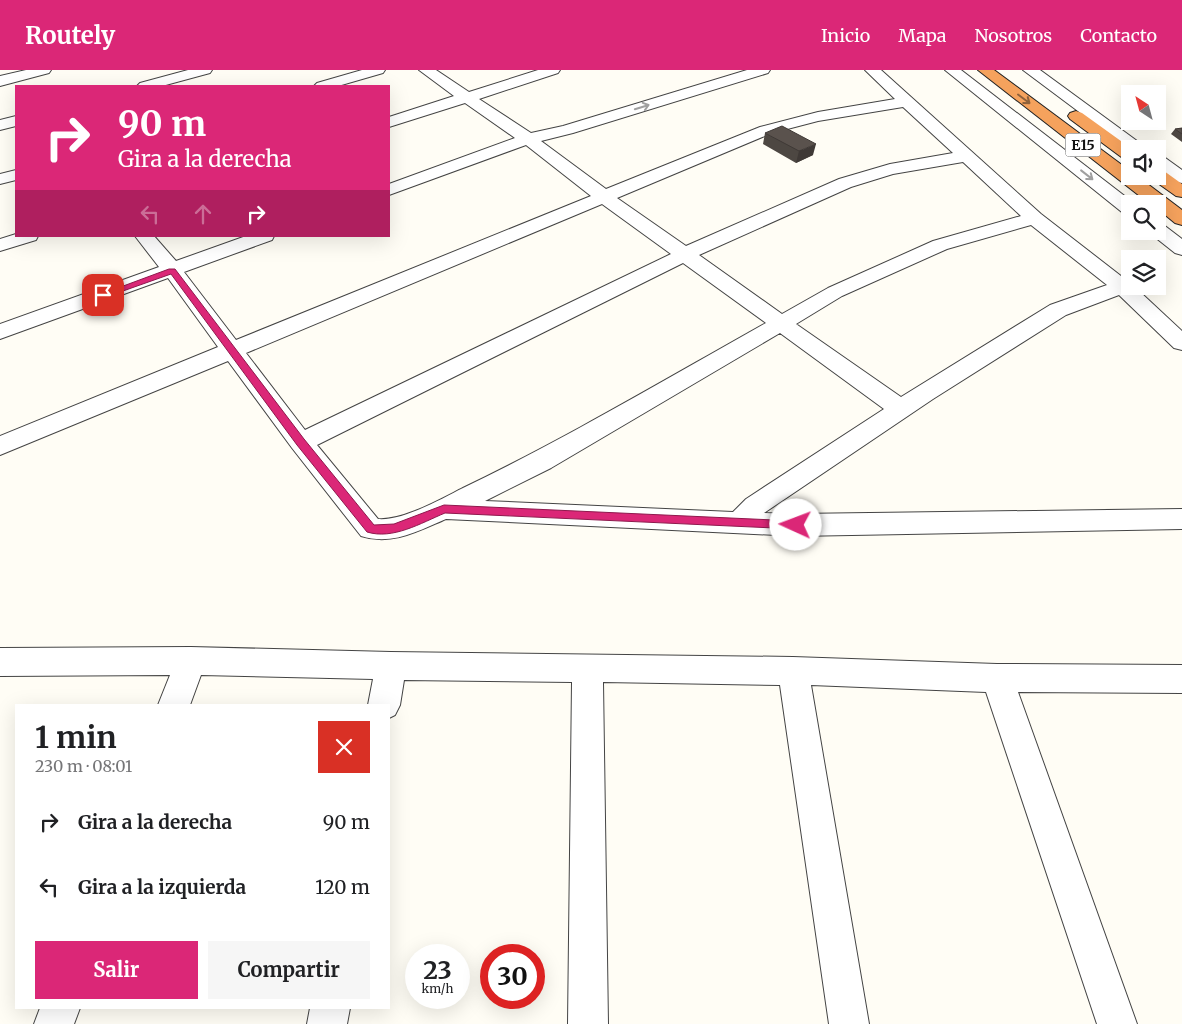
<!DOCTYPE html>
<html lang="es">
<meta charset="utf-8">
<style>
body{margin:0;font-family:Merriweather,serif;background:#f6f6f6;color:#202124;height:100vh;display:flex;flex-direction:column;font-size:19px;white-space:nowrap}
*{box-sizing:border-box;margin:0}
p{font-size:16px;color:#757577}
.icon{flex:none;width:28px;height:28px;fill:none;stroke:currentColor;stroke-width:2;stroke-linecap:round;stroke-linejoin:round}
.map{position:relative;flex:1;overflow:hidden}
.drawer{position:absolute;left:15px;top:634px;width:375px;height:305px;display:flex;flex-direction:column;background:#fff;border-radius:0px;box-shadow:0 5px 20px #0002}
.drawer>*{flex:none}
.hud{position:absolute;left:15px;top:15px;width:375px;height:152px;border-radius:0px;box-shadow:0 5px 20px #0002;background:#db2777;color:#fff;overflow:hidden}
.needle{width:32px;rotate:324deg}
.buttons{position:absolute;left:1121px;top:15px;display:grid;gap:10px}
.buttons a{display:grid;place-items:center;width:45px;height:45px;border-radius:0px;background:#fff;box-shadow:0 5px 20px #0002;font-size:25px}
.speed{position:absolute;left:405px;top:874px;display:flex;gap:10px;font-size:25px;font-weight:700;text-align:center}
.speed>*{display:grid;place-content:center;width:65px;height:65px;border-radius:50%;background:#fff;box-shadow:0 5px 20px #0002;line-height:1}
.speed small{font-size:12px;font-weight:400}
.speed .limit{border:8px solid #d22;background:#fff;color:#111}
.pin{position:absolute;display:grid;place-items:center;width:42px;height:42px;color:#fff;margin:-21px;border-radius:10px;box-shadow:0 2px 8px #0006}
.me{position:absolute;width:55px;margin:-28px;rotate:272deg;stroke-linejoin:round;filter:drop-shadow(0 0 4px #0008)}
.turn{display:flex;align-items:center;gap:18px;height:105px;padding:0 20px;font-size:22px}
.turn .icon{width:65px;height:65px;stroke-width:2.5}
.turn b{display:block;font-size:35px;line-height:42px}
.lanes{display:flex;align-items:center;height:48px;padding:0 20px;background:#0003;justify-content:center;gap:25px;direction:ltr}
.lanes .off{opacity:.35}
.round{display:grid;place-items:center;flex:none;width:52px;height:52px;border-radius:0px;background:#f6f6f6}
.summary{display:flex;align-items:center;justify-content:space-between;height:85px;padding:0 20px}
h1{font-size:30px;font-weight:700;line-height:38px}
.primary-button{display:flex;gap:10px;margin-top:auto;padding:10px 20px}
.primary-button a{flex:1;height:58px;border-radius:0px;background:#db2777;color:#fff;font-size:20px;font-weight:700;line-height:58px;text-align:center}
.primary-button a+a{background:#f6f6f6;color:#202124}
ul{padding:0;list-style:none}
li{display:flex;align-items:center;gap:15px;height:65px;padding:0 20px}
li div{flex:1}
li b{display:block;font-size:19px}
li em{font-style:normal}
header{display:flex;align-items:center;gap:30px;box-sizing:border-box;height:70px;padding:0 25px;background:#db2777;color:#fff}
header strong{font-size:24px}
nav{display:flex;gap:28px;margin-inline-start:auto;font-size:18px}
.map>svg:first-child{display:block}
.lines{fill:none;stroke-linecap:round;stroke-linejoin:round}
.minor-casing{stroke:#444;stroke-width:2}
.highway-casing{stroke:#222;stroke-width:2}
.minor{fill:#fff;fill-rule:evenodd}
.highway{fill:#f5a25d;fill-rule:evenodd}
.wall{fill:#4d4742}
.shaded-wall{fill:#3f3936}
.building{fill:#5a524d;stroke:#3f3936}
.oneway{stroke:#8e613b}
.oneway2{stroke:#a0a0a0}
.route{fill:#db2777;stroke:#8e194d}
.labels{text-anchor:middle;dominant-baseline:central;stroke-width:5;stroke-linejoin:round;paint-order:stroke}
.shield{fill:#fff;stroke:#585858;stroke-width:1}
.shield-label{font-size:14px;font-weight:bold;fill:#111}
</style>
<header>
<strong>Routely</strong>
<nav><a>Inicio</a><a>Mapa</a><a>Nosotros</a><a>Contacto</a></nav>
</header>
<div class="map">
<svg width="1182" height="954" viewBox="0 0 1182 954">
<rect width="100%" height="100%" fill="#fffdf5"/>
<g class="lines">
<defs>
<path id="minor" d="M26 0H51L49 3 0 16V6Z
M188 0H212L210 3 162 16H137L140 13Z
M362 0H385L383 3 338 16H314L317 13Z
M419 0H436L469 22 538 0H560L558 3 479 29 531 63 563 56 747 0H770L768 3 573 63 541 71 606 119 760 57 818 42 895 29 865 0H881L1041 144 1130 213V216H1134L1139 221 1182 261V280L1174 278 1119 225 1066 245 933 329 764 443 796 444 1182 439V459L796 466 446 449C418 461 392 476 361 466L292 378 228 291 0 385V366L218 277 168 208 0 269V254L159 197 135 166H154L176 191 246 166H274L272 170 184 202 236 270 591 126 526 75 389 125V114L515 68 465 33 389 57V47L454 26ZM903 37 953 83 890 94 839 109 686 176 617 128 772 63 818 51ZM963 92 1021 146 933 171 828 218 782 244 699 185 851 117 893 104ZM602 134 671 184 305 360 246 283ZM1031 155 1107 215 1050 235 901 327 796 254 842 226 947 179ZM683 193 766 253C666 309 567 368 463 418 441 429 403 451 378 449L317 375ZM780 263 884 339 746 429 733 442 485 431 551 398Z
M945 0H961L1135 134H1130V145L1123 143Z
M1023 0H1040L1148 79 1130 80Z
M16 46V56L0 60V50Z
M1158 86 1164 87 1182 100V113L1176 112 1158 99Z
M16 100V110L0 114V104Z
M1158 154 1165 156 1182 169V185L1175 183 1151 164 1149 161H1158Z
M16 164V166H38L36 170 0 181V169Z
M191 577 391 582 793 587 997 594 1182 595V623L1018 622 1137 954H1097L986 622 811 615 869 954H829L780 615 603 612 608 954H568L572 612 404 610 400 635 395 645 389 648V635H368L373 609 201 605 190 635H158L170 605 0 606V578Z
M40 938H80L74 954H34Z
M310 938H350L347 954H307Z"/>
<path id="highway" d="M978 0H994L1130 101V106H1137L1182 140V155L1175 153 1158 139V134H1150Z
M1076 41 1082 43 1132 79H1130V90L1124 89 1070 49 1068 46 1070 43Z
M1158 100 1164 101 1182 114V127L1176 126 1152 109 1150 106H1158Z"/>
</defs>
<use href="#minor" class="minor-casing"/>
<use href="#highway" class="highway-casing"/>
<use href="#minor" class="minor"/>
<use href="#highway" class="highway"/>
</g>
<path class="wall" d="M1182 58V72L1171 64 1175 59Z
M765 63 813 85 796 93 763 74Z"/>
<path class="shaded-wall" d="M816 74 813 85 796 93 799 81Z"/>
<path class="building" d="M782 56 816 74 799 81 765 63Z
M1182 58V64L1175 59Z"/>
<defs><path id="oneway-shaft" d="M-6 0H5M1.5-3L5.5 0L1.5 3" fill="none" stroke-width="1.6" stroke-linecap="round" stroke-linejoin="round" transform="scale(1.25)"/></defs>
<use class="oneway" href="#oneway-shaft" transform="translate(1024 29) rotate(37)"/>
<g class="oneway2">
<use href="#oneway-shaft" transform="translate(642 37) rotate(-17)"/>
<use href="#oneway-shaft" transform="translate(1087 105) rotate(38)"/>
</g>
<path class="route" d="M169 199H175L304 369 374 455 394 454 444 435 796 451 802 455 796 459 445 443C421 453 393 470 367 462L297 375 171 204 106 227 99 225Z"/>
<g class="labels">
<rect class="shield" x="1065.5" y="63.5" width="35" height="23" rx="4"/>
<g class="shield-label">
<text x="1083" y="75">E15</text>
</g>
</g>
</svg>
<div class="buttons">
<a><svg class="needle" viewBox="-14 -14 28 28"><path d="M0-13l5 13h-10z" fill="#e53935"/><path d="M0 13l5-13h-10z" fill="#757577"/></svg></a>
<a><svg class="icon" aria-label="sound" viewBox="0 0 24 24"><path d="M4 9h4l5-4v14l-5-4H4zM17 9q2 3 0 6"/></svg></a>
<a><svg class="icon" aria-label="search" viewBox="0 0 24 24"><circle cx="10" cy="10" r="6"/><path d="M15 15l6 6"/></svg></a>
<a><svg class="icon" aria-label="layers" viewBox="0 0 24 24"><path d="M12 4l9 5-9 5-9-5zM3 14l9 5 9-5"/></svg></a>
</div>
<div class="speed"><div>23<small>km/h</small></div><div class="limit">30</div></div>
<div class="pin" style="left:103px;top:225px;background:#d93025"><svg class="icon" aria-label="arrive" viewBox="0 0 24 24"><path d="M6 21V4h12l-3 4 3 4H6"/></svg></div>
<svg class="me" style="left:796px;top:455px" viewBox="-20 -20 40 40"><circle r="19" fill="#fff"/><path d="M0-13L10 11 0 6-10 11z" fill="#db2777"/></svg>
<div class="hud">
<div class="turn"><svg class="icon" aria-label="right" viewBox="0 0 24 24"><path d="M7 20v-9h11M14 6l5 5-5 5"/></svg><div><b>90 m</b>Gira a la derecha</div></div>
<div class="lanes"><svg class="icon off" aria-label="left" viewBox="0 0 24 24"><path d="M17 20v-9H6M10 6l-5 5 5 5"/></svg><svg class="icon off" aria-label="ahead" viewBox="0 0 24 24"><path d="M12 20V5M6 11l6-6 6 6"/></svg><svg class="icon" aria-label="right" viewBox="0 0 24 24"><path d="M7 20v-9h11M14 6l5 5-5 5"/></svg></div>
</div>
<section class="drawer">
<div class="summary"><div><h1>1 min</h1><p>230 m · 08:01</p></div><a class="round" style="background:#d93025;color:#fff"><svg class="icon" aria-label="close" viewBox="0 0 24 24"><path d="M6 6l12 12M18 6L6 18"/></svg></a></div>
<ul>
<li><svg class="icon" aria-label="right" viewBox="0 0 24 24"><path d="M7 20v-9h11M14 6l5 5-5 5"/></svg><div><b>Gira a la derecha</b></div><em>90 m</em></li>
<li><svg class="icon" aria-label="left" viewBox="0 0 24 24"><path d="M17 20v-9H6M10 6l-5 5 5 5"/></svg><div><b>Gira a la izquierda</b></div><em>120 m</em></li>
</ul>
<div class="primary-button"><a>Salir</a><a>Compartir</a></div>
</section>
</div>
